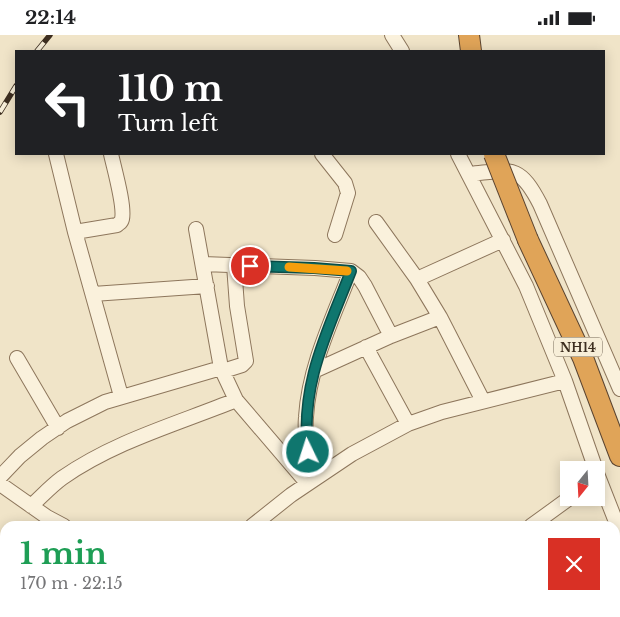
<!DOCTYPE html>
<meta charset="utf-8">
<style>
body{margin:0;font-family:"Libre Baskerville",serif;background:#f2f2f2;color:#202124;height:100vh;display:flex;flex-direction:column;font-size:19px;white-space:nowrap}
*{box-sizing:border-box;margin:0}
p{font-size:16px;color:#757577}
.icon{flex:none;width:28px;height:28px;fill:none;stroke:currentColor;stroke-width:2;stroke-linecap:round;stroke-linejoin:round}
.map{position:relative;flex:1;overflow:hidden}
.drawer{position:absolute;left:0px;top:486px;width:620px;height:96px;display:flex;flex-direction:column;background:#fff;border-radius:15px 15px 0 0;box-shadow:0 2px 12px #0003}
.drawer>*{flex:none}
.banner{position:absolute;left:15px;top:15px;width:590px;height:105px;border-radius:0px;box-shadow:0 2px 12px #0003;background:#202124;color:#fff;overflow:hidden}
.needle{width:32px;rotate:198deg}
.tools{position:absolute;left:560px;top:426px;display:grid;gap:10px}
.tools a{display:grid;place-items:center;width:45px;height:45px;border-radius:0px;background:#fff;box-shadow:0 2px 12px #0003;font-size:25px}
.pin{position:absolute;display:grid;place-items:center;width:42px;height:42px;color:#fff;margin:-21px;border:2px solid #fff;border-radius:50%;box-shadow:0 1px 5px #0007}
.me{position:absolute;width:55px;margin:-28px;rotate:356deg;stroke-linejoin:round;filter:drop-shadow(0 0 4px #0008)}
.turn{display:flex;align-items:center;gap:18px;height:105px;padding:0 20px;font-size:22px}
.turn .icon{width:65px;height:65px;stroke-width:2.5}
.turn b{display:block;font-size:35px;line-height:42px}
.round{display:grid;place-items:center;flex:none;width:52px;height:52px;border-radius:0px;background:#f2f2f2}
.headline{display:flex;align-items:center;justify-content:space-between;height:85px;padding:0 20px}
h1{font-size:30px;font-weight:700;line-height:38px;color:#1e9e55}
.status{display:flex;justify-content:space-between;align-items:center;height:35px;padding:0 25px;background:#fff;direction:ltr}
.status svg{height:14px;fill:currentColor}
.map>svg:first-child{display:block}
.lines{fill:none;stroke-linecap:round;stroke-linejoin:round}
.minor-casing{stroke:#8d765c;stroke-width:16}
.highway-casing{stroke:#5b4430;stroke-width:22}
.minor{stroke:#faf1dc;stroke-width:14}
.highway{stroke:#e0a458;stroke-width:20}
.rail-casing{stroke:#3d2e20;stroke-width:5.5}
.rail{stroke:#f7eed8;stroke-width:4;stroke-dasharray:11;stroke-linecap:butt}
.highway-bridge-casing{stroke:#5b4430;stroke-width:22;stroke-linecap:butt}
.highway-bridge{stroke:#e0a458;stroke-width:20}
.route-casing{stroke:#0a4d48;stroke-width:12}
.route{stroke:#0f766e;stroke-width:9}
.slow{stroke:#f59e0b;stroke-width:9}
.labels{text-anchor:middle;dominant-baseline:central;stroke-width:5;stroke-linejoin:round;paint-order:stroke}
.shield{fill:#f7eed8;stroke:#756857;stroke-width:1}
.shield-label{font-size:12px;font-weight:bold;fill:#3d2e20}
</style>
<div class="status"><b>22:14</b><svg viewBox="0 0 49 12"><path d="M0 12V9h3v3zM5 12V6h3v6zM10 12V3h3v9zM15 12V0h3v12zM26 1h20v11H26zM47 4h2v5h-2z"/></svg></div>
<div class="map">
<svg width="620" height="582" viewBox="0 0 620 582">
<rect width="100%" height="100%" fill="#f0e4c8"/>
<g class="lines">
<defs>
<path id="minor" d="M392 0 402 16
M56 119 75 197 121 361
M322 119 345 148 348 158 335 200
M458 119 526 251 565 346 596 435
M470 139C510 135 519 128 540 169L620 354
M376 187 417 244 440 282
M196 194 221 333 236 365
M75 197 117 190C120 187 121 188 122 184 125 171 114 133 111 119
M203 229 315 233 351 236 359 242 365 251 391 301 440 282 483 366
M417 244 503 205
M93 259 207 251
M366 312 408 389
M17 323 58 393
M223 336 242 330 246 326 237 271 234 230
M314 336 391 301
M596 436 620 497
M0 442 20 421 42 403 67 386 105 367 221 333
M311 446C309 425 304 403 306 382 309 331 333 283 351 236
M0 449 47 482 64 491
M31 471C41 462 51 451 62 443 115 406 177 389 236 365L307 448
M252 491 291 460 352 419 408 389 442 377 565 346
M531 491 571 462
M0 557 5 553
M420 578 424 582
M284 582 285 578
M387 582 390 578"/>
<path id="highway" d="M469 0 471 16
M528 205 583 323 620 421"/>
</defs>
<use href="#minor" class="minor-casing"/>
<use href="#highway" class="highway-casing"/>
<use href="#minor" class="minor"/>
<use href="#highway" class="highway"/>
<defs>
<path id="rail" d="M37 16 50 0
M0 77 16 51"/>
</defs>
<use href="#rail" class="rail-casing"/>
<use href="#rail" class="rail"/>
<defs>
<path id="highway-bridge" d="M494 119 528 205"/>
</defs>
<use href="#highway-bridge" class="highway-bridge-casing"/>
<use href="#highway-bridge" class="highway-bridge"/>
</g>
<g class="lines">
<defs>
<path id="route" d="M250 231 314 233 351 236C327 298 300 349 308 417"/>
</defs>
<use href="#route" class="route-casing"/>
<use href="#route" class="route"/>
<path class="slow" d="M289 232 347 236"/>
</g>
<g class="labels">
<rect class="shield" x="554" y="302.5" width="48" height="19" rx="4"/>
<g class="shield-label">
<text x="578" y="312">NH14</text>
</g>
</g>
</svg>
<div class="tools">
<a><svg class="needle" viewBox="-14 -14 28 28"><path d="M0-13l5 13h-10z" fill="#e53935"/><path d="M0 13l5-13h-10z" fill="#757577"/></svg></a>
</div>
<div class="pin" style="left:250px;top:231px;background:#d93025"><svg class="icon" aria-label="arrive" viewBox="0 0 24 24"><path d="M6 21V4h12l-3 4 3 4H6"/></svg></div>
<svg class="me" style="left:308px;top:417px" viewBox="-20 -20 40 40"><circle r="17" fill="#0f766e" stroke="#fff" stroke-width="3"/><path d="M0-11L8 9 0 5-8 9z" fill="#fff"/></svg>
<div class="banner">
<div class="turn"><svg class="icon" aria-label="left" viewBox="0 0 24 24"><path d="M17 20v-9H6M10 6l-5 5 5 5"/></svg><div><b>110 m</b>Turn left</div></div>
</div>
<section class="drawer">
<div class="headline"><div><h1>1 min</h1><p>170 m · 22:15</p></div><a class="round" style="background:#d93025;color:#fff"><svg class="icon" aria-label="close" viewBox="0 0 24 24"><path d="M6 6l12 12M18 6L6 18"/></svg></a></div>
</section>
</div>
